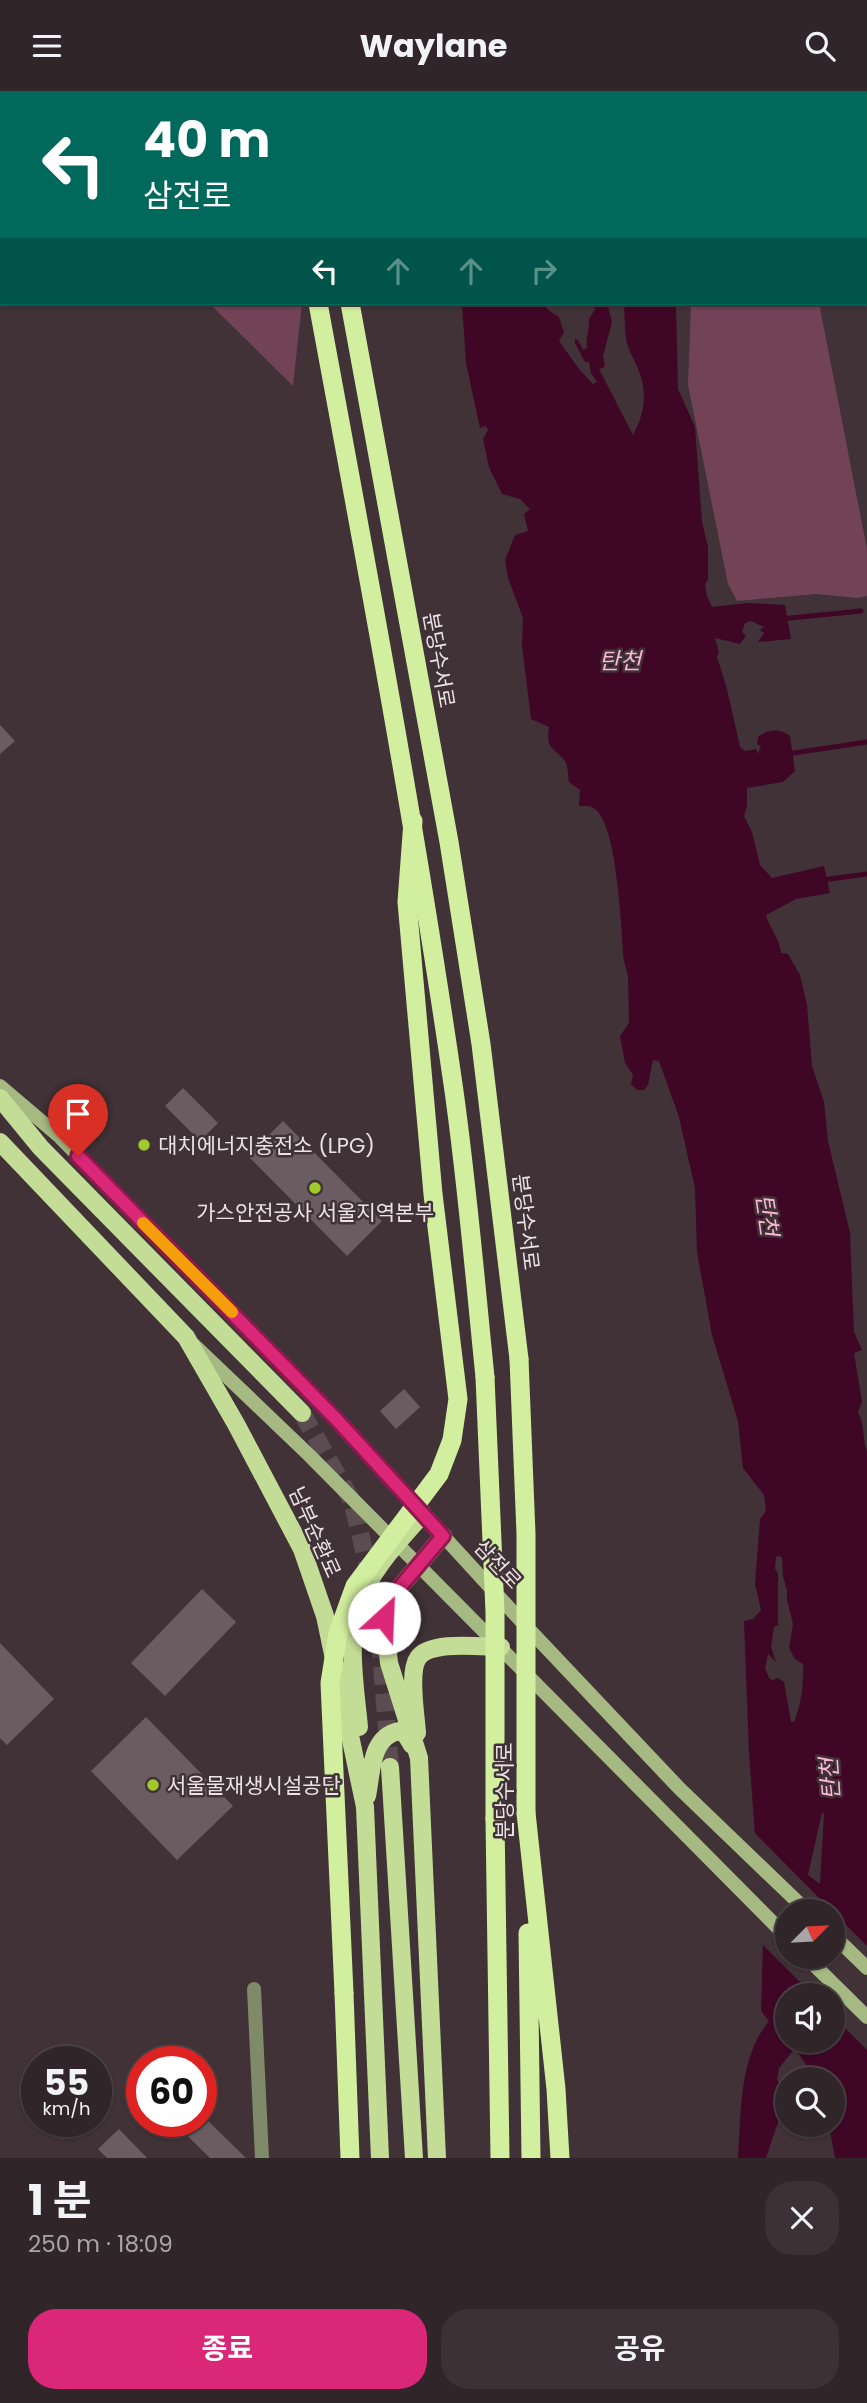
<!DOCTYPE html>
<html lang="ko">
<meta charset="utf-8">
<style>
body{margin:0;font-family:Poppins,"Noto Sans KR",sans-serif;background:#3c3235;color:#f1f3f6;height:100vh;display:flex;flex-direction:column;font-size:26px;white-space:nowrap}
*{box-sizing:border-box;margin:0}
p{font-size:23px;color:#a8a5a8}
.icon{flex:none;width:38px;height:38px;fill:none;stroke:currentColor;stroke-width:2;stroke-linecap:round;stroke-linejoin:round}
.map{position:relative;height:2067px;overflow:hidden}
.side{display:flex;flex-direction:column;background:#302629;flex:1}
.side>*{flex:none}
.top-card{position:absolute;left:0px;top:0px;width:868px;height:214px;box-shadow:0 2px 5px #0004,0 0 0 2px #4b4346;background:#00695c;color:#fff;overflow:hidden}
.needle{width:46px;rotate:66deg}
.buttons{position:absolute;left:775px;top:1808px;display:grid;gap:14px}
.buttons a{display:grid;place-items:center;width:70px;height:70px;border-radius:50%;background:#302629;box-shadow:0 2px 5px #0004,0 0 0 2px #4b4346;font-size:35px}
.speed{position:absolute;left:21px;top:1955px;display:flex;gap:14px;font-size:35px;font-weight:700;text-align:center}
.speed>*{display:grid;place-content:center;width:91px;height:91px;border-radius:50%;background:#302629;box-shadow:0 2px 5px #0004,0 0 0 2px #4b4346;line-height:1}
.speed small{font-size:18px;font-weight:400}
.speed .limit{border:10px solid #d22;background:#fff;color:#111}
.pin{position:absolute;display:grid;place-items:center;width:60px;height:60px;color:#fff;margin:-72px -30px;border-radius:50% 50% 50% 0;rotate:-45deg;box-shadow:0 0 7px #0007}
.pin .icon{rotate:45deg}
.me{position:absolute;width:77px;margin:-38px;rotate:25deg;stroke-linejoin:round;filter:drop-shadow(0 0 5px #0008)}
.turn{display:flex;align-items:center;gap:24px;height:147px;padding:0 28px;font-size:32px}
.turn .icon{width:91px;height:91px;stroke-width:2.5}
.turn b{display:block;font-size:49px;line-height:60px}
.lanes{display:flex;align-items:center;height:66px;padding:0 28px;background:#0003;justify-content:center;gap:35px;direction:ltr}
.lanes .off{opacity:.35}
.round{display:grid;place-items:center;flex:none;width:74px;height:74px;border-radius:28px;background:#3c3235}
.summary{display:flex;align-items:center;justify-content:space-between;height:119px;padding:0 28px}
h1{font-size:42px;font-weight:700;line-height:52px}
.button{display:flex;gap:14px;margin-top:auto;padding:14px 28px}
.button a{flex:1;height:80px;border-radius:28px;background:#db2777;color:#fff;font-size:28px;font-weight:700;line-height:80px;text-align:center}
.button a+a{background:#3c3235;color:#f1f3f6}
header{display:flex;justify-content:space-between;align-items:center;height:91px;padding:0 28px;background:#302629;font-size:32px;font-weight:700}
.map>svg:first-child{display:block}
.green{fill:#724257}
.water{fill:#3f0625;fill-rule:evenodd}
.pier{fill:#403237}
.lines{fill:none;stroke-linecap:round;stroke-linejoin:round}
.stream{stroke:#3f0625;stroke-width:5}
.building{fill:#6b5c62}
.primary-tunnel{stroke:#5a4c51;stroke-width:18;stroke-dasharray:18 9;stroke-linecap:butt}
.minor{stroke:#7e8a68;stroke-width:14}
.secondary{stroke:#a6b982;stroke-width:14}
.primary{stroke:#c4dd96;stroke-width:18}
.trunk{stroke:#d2ee9f;stroke-width:19}
.trunk-bridge{stroke:#d2ee9f;stroke-width:19}
.route-casing{stroke:#8e194d;stroke-width:18}
.route{stroke:#db2777;stroke-width:12}
.slow{stroke:#f59e0b;stroke-width:12}
.poi-dot{fill:#a0ca2c;stroke:#403237;stroke-width:2.5}
.labels{text-anchor:middle;dominant-baseline:central;stroke-width:5;stroke-linejoin:round;paint-order:stroke}
.street-label{font-size:21px;fill:#ebe2e5;stroke:#403237}
.poi-label{font-size:21px;fill:#ebe2e5;stroke:#403237;text-anchor:start}
.water-label{font-size:23px;font-style:italic;fill:#fbb6d3;stroke:#403237}
</style>
<header><svg class="icon" aria-label="menu" viewBox="0 0 24 24"><path d="M4 6h16M4 12h16M4 18h16"/></svg>Waylane<svg class="icon" aria-label="search" viewBox="0 0 24 24"><circle cx="10" cy="10" r="6"/><path d="M15 15l6 6"/></svg></header>
<div class="map">
<svg width="867" height="2067" viewBox="0 0 867 2067">
<rect width="100%" height="100%" fill="#403237"/>
<path class="green" d="M0 0H258V2H2L0 102Z
M209 212H302L293 295Z
M691 212H819L867 458V505L858 507 816 503 737 510 728 493 688 294Z"/>
<path class="water" d="M462 212H544L548 219 559 226 564 241 559 250 579 278 593 293 597 291 591 282 589 271H585L575 252V248L578 249 583 259 587 257C585 247 590 239 589 228L596 217 593 216V212H607L612 231 603 265 605 276 599 278 633 344C643 326 647 307 641 286 638 276 632 266 628 256 624 242 625 226 624 212H676L678 298 695 336 702 431 708 456V489L705 493 707 505 712 516 748 512 785 514 791 548 758 551 764 542 760 539 764 536 751 530 745 532 742 541 746 545 740 553 715 547 719 561 717 566 727 598 740 656 745 660 756 658 758 663 761 655 757 653 758 646C767 638 780 637 790 645L795 680 783 691 747 697V715L744 725 752 741 760 774 772 787 824 775 830 802 796 808 766 824C769 836 780 848 781 862L788 863 800 884 807 914 812 975 824 1011 828 1050 850 1142 854 1241 862 1259 854 1262 862 1311 858 1321C865 1334 862 1347 867 1361V2067H835L829 2034H833V1988H815L795 1957 779 1977 777 1989 780 1993V2025L766 2067H738C741 2022 739 1966 769 1930L761 1920 763 1853 749 1662 744 1530 753 1528 761 1519 755 1493 760 1428 766 1420 764 1404 743 1377 738 1330 712 1244 697 1161 695 1097 679 1026 659 970 653 969 648 994 644 999H637L631 993 633 984 625 972 620 945 629 932 628 885 624 870C621 839 618 736 595 718 590 714 585 715 579 715L580 699 569 691C568 686 568 677 566 672 557 656 545 662 549 636L531 628 522 554 523 527 508 487 505 469 515 444 528 440 524 423 530 418 520 408 502 403 489 376 483 348 488 339 486 335 480 337 466 272ZM779 1465 782 1466 783 1485 787 1499V1509L793 1533 789 1557 795 1568 803 1573C804 1592 801 1614 794 1631H791L784 1591 778 1587 772 1589 769 1587 765 1577 768 1563 776 1571 771 1556 774 1536 778 1534V1482L775 1478 776 1466ZM822 1721 824 1723 820 1793 808 1784ZM788 1820H833V1866H788ZM788 1904H833V1950H788Z"/>
<path class="pier" d="M751 1738 832 1820H788V1866H833V1821L867 1855V1959L833 1925V1904H813L759 1850Z"/>
<g class="lines">
<path class="stream" d="M780 528 861 520
M787 663 867 651
M822 789 867 783"/>
</g>
<path class="building" d="M0 634 15 650 0 663Z
M183 997 218 1032 200 1050 165 1015Z
M283 1030 382 1130 347 1165 248 1065Z
M404 1298 420 1316 396 1338 380 1320Z
M202 1498 236 1531 165 1605 131 1572Z
M0 1552 54 1608 7 1654 0 1647Z
M146 1626 233 1715 177 1769 91 1680Z
M201 2023 246 2067H210L172 2030H201Z
M119 2038 147 2067H107L98 2058Z"/>
<g class="lines">
<path class="primary-tunnel" d="M302 1322 352 1410 377 1512 390 1676"/>
<path class="minor" d="M254 1898 262 2067"/>
<path class="secondary" d="M0 995 60 1046 337 1329 522 1531 679 1697 807 1820
M194 1254 309 1364 788 1847
M833 1844 867 1877
M806 1866 867 1926"/>
<path class="primary" d="M0 1007 41 1057 302 1322
M0 1051 186 1246 236 1333 302 1458 325 1525 365 1716 380 2067
M359 1636C355 1593 345 1542 364 1501 376 1474 403 1445 423 1423
M417 1642C416 1624 408 1581 418 1567 430 1549 482 1556 501 1556
M390 1676 414 2067
M367 1705C372 1681 370 1646 399 1640L406 1644 412 1654
M437 2067 419 1667 389 1572 384 1527 389 1509 443 1445"/>
<path class="trunk" d="M280 0V2
M311 0 312 2
M318 212C366 472 415 731 453 993 467 1090 475 1188 485 1286
M350 212 449 751 481 953 519 1268
M526 1722 556 1998 560 2067
M495 1728 500 2067
M528 1842 531 2067
M344 1902 350 2067"/>
<path class="trunk-bridge" d="M519 1268 526 1443V1722
M485 1286 495 1521V1728
M344 1902 330 1592 338 1542 355 1495 439 1383 452 1349 458 1308 433 1103 407 811 413 730"/>
</g>
<g class="lines">
<defs>
<path id="route" d="M78 1065 337 1329 443 1445 389 1509 384 1527"/>
</defs>
<use href="#route" class="route-casing"/>
<use href="#route" class="route"/>
<path class="slow" d="M143 1132 232 1221"/>
</g>
<g class="poi-dot">
<circle cx="144" cy="1054" r="7"/>
<circle cx="315" cy="1097" r="7"/>
<circle cx="153" cy="1694" r="7"/>
</g>
<g class="labels">
<g class="street-label">
<text transform="translate(439 569) rotate(80)">분당수서로</text>
<text transform="translate(526 1131) rotate(83)">분당수서로</text>
<text transform="translate(315 1441) rotate(66)">남부순환로</text>
<text transform="translate(498 1473) rotate(47)">삼전로</text>
<text transform="translate(504 1700) rotate(-90)">분당수서로</text>
</g>
<g class="poi-label">
<text x="158" y="1054">대치에너지충전소 (LPG)</text>
<text x="315" y="1121" text-anchor="middle">가스안전공사 서울지역본부</text>
<text x="167" y="1694">서울물재생시설공단</text>
</g>
<g class="water-label">
<text x="620" y="570">탄천</text>
<text transform="translate(767 1124) rotate(82)">탄천</text>
<text transform="translate(830 1688) rotate(-94)">탄천</text>
</g>
</g>
</svg>
<div class="buttons">
<a><svg class="needle" viewBox="-14 -14 28 28"><path d="M0-13l5 13h-10z" fill="#e53935"/><path d="M0 13l5-13h-10z" fill="#a8a5a8"/></svg></a>
<a><svg class="icon" aria-label="sound" viewBox="0 0 24 24"><path d="M4 9h4l5-4v14l-5-4H4zM17 9q2 3 0 6"/></svg></a>
<a><svg class="icon" aria-label="search" viewBox="0 0 24 24"><circle cx="10" cy="10" r="6"/><path d="M15 15l6 6"/></svg></a>
</div>
<div class="speed"><div>55<small>km/h</small></div><div class="limit">60</div></div>
<div class="pin" style="left:78px;top:1065px;background:#d93025"><svg class="icon" aria-label="arrive" viewBox="0 0 24 24"><path d="M6 21V4h12l-3 4 3 4H6"/></svg></div>
<svg class="me" style="left:384px;top:1527px" viewBox="-20 -20 40 40"><circle r="19" fill="#fff"/><path d="M0-13L10 11 0 6-10 11z" fill="#db2777"/></svg>
<div class="top-card">
<div class="turn"><svg class="icon" aria-label="left" viewBox="0 0 24 24"><path d="M17 20v-9H6M10 6l-5 5 5 5"/></svg><div><b>40 m</b>삼전로</div></div>
<div class="lanes"><svg class="icon" aria-label="left" viewBox="0 0 24 24"><path d="M17 20v-9H6M10 6l-5 5 5 5"/></svg><svg class="icon off" aria-label="ahead" viewBox="0 0 24 24"><path d="M12 20V5M6 11l6-6 6 6"/></svg><svg class="icon off" aria-label="ahead" viewBox="0 0 24 24"><path d="M12 20V5M6 11l6-6 6 6"/></svg><svg class="icon off" aria-label="right" viewBox="0 0 24 24"><path d="M7 20v-9h11M14 6l5 5-5 5"/></svg></div>
</div>
</div>
<section class="side">
<div class="summary"><div><h1>1 분</h1><p>250 m · 18:09</p></div><a class="round"><svg class="icon" aria-label="close" viewBox="0 0 24 24"><path d="M6 6l12 12M18 6L6 18"/></svg></a></div>
<div class="button"><a>종료</a><a>공유</a></div>
</section>
